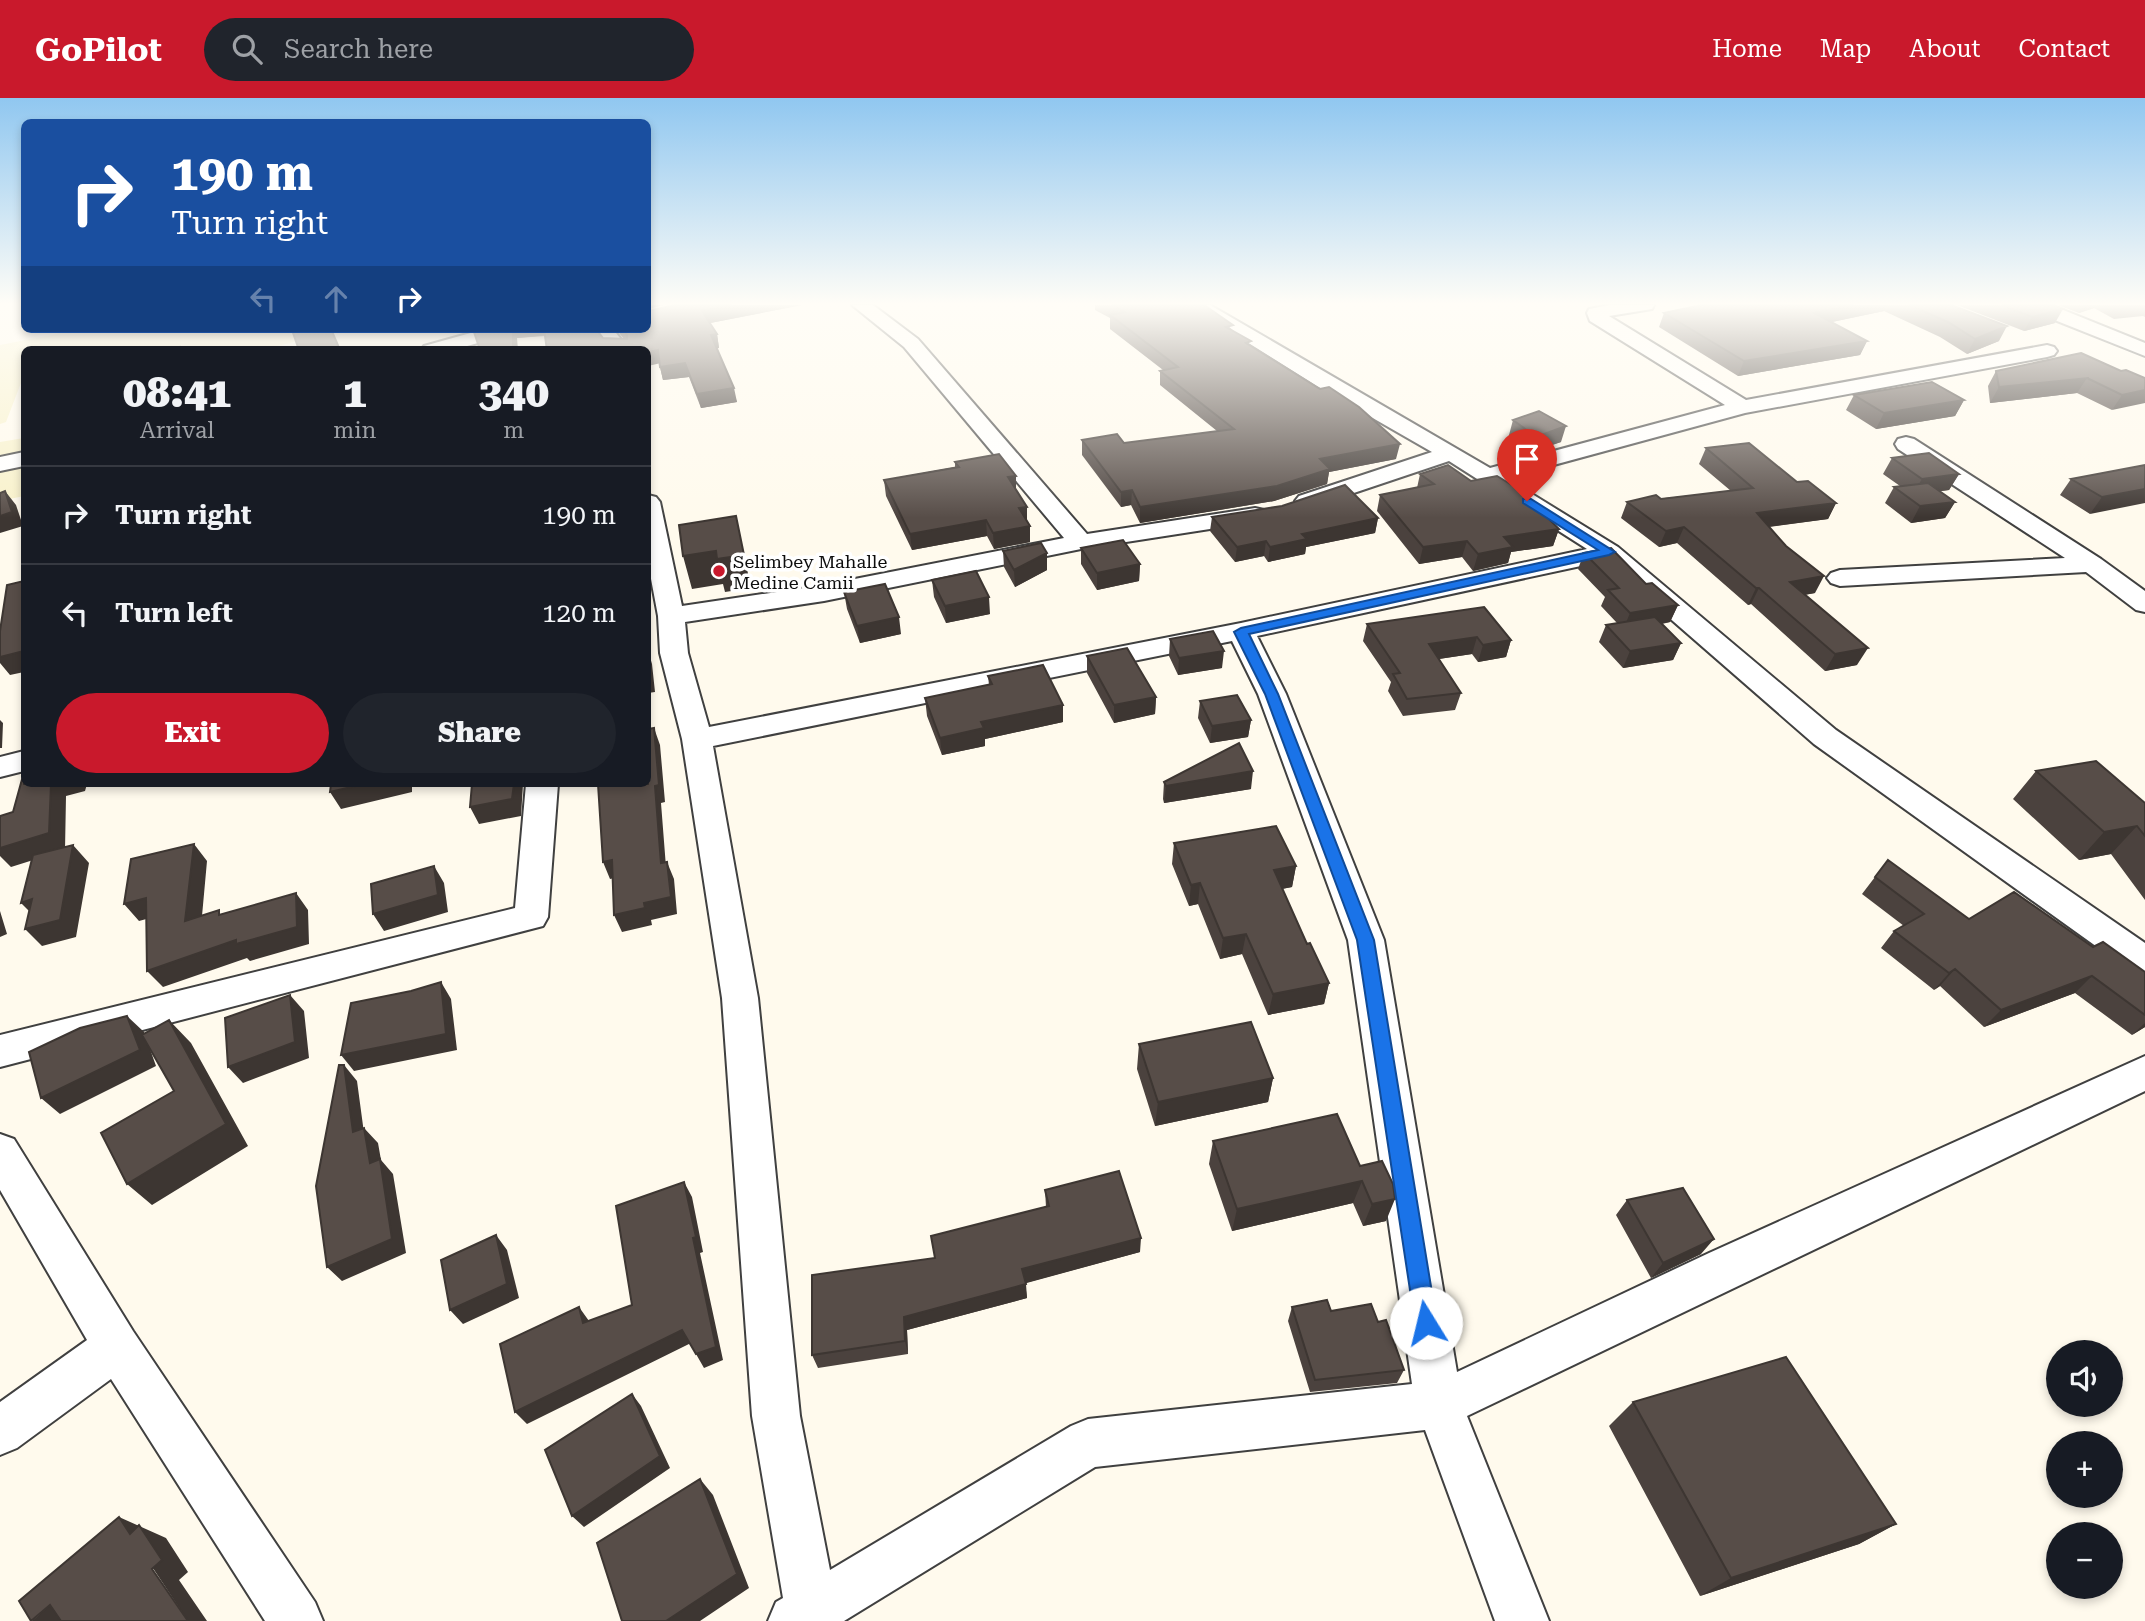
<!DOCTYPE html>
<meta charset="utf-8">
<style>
body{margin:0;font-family:"Roboto Serif",serif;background:#20242c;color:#f1f3f6;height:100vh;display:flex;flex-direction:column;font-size:26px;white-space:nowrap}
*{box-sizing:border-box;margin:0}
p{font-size:23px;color:#9ea1a6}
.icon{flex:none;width:38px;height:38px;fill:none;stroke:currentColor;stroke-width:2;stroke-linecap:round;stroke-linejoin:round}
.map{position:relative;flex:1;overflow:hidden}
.drawer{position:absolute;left:21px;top:248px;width:630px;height:441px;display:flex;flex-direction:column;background:#171b24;border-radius:10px;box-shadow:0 4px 10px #0003}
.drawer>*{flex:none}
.guide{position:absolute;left:21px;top:21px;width:630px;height:214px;border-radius:10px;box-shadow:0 4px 10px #0003;background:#1a4fa0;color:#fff;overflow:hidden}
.tools{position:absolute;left:2046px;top:1242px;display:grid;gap:14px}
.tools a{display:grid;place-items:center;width:77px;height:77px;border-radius:50%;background:#171b24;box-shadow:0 4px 10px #0003;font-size:35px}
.pin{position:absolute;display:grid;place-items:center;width:60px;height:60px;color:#fff;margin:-72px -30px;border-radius:50% 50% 50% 0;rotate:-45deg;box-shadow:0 0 7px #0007}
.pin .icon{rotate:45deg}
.me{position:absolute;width:77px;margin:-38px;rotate:351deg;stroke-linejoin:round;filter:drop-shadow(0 0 5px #0008)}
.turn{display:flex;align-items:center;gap:24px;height:147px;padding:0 35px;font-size:32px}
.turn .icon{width:91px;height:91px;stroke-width:2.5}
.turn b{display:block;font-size:49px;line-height:60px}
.lanes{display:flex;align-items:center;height:66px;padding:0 35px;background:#0003;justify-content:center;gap:35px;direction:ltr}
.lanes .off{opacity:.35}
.eta{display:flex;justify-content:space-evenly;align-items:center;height:119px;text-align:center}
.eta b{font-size:42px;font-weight:800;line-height:49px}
.button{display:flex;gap:14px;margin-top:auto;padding:14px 35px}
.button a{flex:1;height:80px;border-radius:42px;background:#c9192c;color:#fff;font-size:28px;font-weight:800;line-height:80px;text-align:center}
.button a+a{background:#20242c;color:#f1f3f6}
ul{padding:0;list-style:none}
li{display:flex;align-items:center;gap:21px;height:98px;padding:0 35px;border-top:2px solid #363941}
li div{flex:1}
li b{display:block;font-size:26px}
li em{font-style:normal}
header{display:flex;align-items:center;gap:42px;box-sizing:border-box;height:98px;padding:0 35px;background:#c9192c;color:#fff}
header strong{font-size:33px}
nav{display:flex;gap:38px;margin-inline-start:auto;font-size:24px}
.search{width:490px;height:63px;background:#20242c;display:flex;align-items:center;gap:18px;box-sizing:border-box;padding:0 24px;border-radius:38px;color:#9ea1a6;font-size:26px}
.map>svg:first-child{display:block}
.farmland{fill:#f8f1ca}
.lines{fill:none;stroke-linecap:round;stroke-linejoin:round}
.minor-casing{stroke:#404040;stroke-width:4}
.minor{fill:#fff;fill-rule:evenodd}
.wall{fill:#4b423e}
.shaded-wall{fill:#3d3632}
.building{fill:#574d48;stroke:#3d3632;stroke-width:2}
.route{fill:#1a73e8;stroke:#114b97;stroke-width:2}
.poi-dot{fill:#c9192c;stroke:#fff;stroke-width:2.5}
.labels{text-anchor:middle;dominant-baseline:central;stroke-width:7;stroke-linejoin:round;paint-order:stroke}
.far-poi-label{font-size:18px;fill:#0d0d0d;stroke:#fff;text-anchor:start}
</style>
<header>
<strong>GoPilot</strong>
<div class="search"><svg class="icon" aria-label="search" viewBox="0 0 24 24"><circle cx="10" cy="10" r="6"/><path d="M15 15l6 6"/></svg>Search here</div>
<nav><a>Home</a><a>Map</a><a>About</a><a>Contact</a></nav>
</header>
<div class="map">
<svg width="2145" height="1523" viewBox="0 0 2145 1523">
<rect width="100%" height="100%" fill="#fffaed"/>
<path class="farmland" d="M83 231H348L261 252H24V277L6 324 0 326V247Z
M24 340V398L0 403V344Z"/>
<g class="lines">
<defs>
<path id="minor" d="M852 207H873L918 241 1087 436 1255 410 1264 412 1267 417 1264 422 1255 424 1081 451 824 503 685 524 688 555 709 629 1241 525 1587 451 1449 363 1315 408H1299L1295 403 1299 398 1432 354 1317 288 1188 207H1210L1490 370 1725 307 1590 223 1587 215 1589 211 1610 207H1654L1652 211 1609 218 1746 302 2047 247 2054 249 2057 253 2054 257 2047 259 1745 315 1506 380 1618 449 1836 632 2145 845V878L2132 874 1814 646 1604 463 1257 538 1286 596 1384 842 1457 1274 1709 1155 2145 958V993L1467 1318 1549 1523H1495L1425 1332 1095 1369 844 1523H768L776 1504 783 1500 752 1318 722 900 682 641 660 555 658 518 648 465V397L656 399 660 404 682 508 824 487 1064 440 904 249ZM1232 543 1258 596 1348 842 1412 1286 1088 1321 1071 1328 830 1472 800 1318 758 900 713 648Z
M2025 207H2051L2145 245V258L2027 211Z
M485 231 513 232 510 236 453 252H421L424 248Z
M593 231H613L629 252H609Z
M1906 339 1914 341 2101 461 2145 493V514L2136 512 2086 474 1840 488 1831 485 1827 480 1831 475 1840 472 2065 460 1898 351 1895 346 1898 341Z
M24 354V368L0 373V359Z
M24 653V673L0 679V659Z
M526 686H558L548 819 543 828 0 969V937L515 810Z
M0 1036 14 1041 133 1233 315 1504 323 1523H265L111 1281 17 1350 0 1357V1304L87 1242 0 1092Z"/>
</defs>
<use href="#minor" class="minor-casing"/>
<use href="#minor" class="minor"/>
</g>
<path class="wall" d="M675 207H802L710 225 717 236 719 250H717L737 304 701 310 689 279 663 282 659 265 545 238 517 240 474 234 624 241 616 231H648Z
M1095 207H1204L1251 248 1396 361 1329 374 1327 386 1274 403 1140 425 1131 407 1121 409 1082 357V342L1124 345 1217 333 1160 287V273L1163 272 1110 231V220L1095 212Z
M1702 207H1952L1999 243 1967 256 1940 239 1884 213 1832 224 1867 243 1860 257 1738 278 1659 229 1664 215Z
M1957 207H2054L2055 225 2024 233Z
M2058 207H2145V219L2143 218 2114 221 2094 210 2079 215Z
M1996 273H2121L2145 280 2112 312 2077 295 1990 305 1988 288Z
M1854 297 1964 302 1955 318 1876 331 1846 312Z
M1513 322 1561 344 1531 354 1509 337Z
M1706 350 1797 384 1836 405 1828 421 1769 429 1815 495 1804 497 1857 567 1825 573 1751 506 1748 507 1677 445 1659 449 1621 420 1627 404 1731 393 1699 366Z
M1892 360 1959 376 1949 392 1940 393 1955 404 1945 420 1911 425 1885 405 1894 389 1900 388 1883 376Z
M955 364 1016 378V392L1027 423 1030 428V444L994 451 987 438 912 452 886 398 884 382 955 369Z
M2145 367 2090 416 2060 397 2071 381Z
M1420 376 1471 383 1559 431 1553 448 1511 454 1508 465 1473 473 1462 459 1419 466 1377 413 1380 397 1417 390Z
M1212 419 1378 420 1375 435 1306 449 1305 456 1268 464 1264 458 1235 464 1210 433Z
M1081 450 1140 466 1139 483 1097 492 1081 466Z
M1003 453 1047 455V472L1015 489 1004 469Z
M1584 455 1646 486 1678 507 1670 524 1662 526 1681 545 1673 562 1623 570 1599 544 1606 527 1617 525 1601 508 1605 499 1578 471Z
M932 482 990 516 946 525 934 499Z
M844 494 901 536 860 545 847 511Z
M1367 526 1511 542 1506 559 1478 564 1472 556 1439 561 1461 595 1455 612 1403 618 1388 593 1391 584 1363 543Z
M1170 541 1222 570 1178 577 1169 558Z
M1087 558 1156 599 1155 616 1114 625 1087 575Z
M988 578 1063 607V624L985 641V648L942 657 927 618 925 600 989 587Z
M1200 603 1251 622 1248 639 1210 645 1198 620Z
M2036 673 2145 705V802L2111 756 2079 762 2013 701Z
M1164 684 1251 691 1164 705 1163 701Z
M1174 745 1296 768 1292 789 1282 791 1307 846 1329 885 1324 906 1268 917 1242 856 1220 861 1198 806 1189 808 1172 766Z
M1888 762 1969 821 2093 849 2145 874V929L2132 937 2075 895 1984 929 1940 888 1934 892 1881 850 1894 833 1904 828 1862 796Z
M1139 946 1273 980 1268 1004 1155 1028 1137 971Z
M1213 1043 1360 1068 1386 1123 1363 1128 1353 1105 1232 1133 1209 1066Z
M1045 1092 1140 1154 1025 1185 1027 1200 907 1232 908 1256 818 1270 812 1257 935 1160 1046 1109Z
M1627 1102 1701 1156 1651 1180 1616 1117Z
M1292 1209 1331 1213 1378 1224 1404 1272 1397 1285 1310 1294 1288 1223Z
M1633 1304 1896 1426 1859 1446 1700 1498 1609 1328Z"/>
<path class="shaded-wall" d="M648 207H664L648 211Z
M732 207H802L705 226 702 213Z
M1853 207H1888L1884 213 1808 229 1814 215Z
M2084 207H2095L2094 210 2079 215Z
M2063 211 2055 225 2024 233 2032 219Z
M2007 228 1999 243 1967 256 1975 241Z
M513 231H546L548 237 517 240 518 252H513Z
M717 236 719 250 714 251 711 237Z
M1867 243 1860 257 1738 278 1744 263Z
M658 252 661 265 648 268V254Z
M685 265 689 279 663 282 660 269Z
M2087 280 2077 295 1990 305 1999 289Z
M734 290 737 304 701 310 697 296Z
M2145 292V305L2112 312 2122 297Z
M1964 302 1955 318 1876 331 1884 315Z
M1566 328 1561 344 1531 354 1536 339Z
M1400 346 1396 361 1329 374 1327 386 1274 403 1140 425V409L1320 361Z
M1959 376 1949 392 1912 397 1922 381Z
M1016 378V394L1008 379Z
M2145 391V405L2090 416 2102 399Z
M1132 392 1131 407 1121 409V394Z
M5 393 16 407 23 428 0 435V418Z
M1955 404 1945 420 1911 425 1920 408Z
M1836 405 1828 421 1750 431 1757 415Z
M1027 409V425L1019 410Z
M736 418 751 490 725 494 723 486 692 491 683 458Z
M1378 420 1375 435 1306 449 1305 456 1268 464 1270 449 1302 436Z
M986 422 987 438 912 452 910 436Z
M1030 428V444L994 451 993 435Z
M1684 429 1677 445 1659 449 1666 433Z
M1559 431 1553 448 1511 454 1508 465 1473 473 1478 456 1504 439Z
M1266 443 1264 458 1235 464 1237 449Z
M1467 443 1462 459 1419 466 1423 449Z
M1047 455V472L1015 489 1014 472Z
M1140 466 1139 483 1097 492V475Z
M1824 478 1815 495 1781 501 1790 484Z
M1756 490H1759L1751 506 1748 507Z
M989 499 990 516 946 525 945 508Z
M1678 507 1670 524 1623 532 1630 515Z
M899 519 901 536 860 545 857 528Z
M1477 539 1472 556 1425 563 1429 546Z
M1511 542 1506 559 1478 564 1483 547Z
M1681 545 1673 562 1623 570 1630 553Z
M1868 550 1857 567 1825 573 1835 556Z
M648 552 652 566 655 594 648 595Z
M24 553V574L10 577 0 565V559Z
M1224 553 1222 570 1178 577 1179 560Z
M1156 599 1155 616 1114 625V607Z
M1063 607V624L985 641V648L942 657 940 640 981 624Z
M0 622 3 625 2 650H0Z
M1251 622 1248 639 1210 645 1212 628Z
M654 630 660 647 665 704 661 705 667 782 661 765 655 688Z
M1253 673 1251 691 1164 705 1166 688Z
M51 686H87L85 693 66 698 65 752 11 769 0 758V750Z
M364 686H412V694L341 711 330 694Z
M514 686H523L521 718 479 726 470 709Z
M2137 728 2111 756 2079 762 2104 734Z
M194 746 207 763 200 840 185 823Z
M73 747 89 765 76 839 42 848 25 831Z
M612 762 619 779 610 781 603 764Z
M667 764 674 781 677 816 651 822 652 827 622 834 614 817 644 805Z
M434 768 444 785 448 814 384 833 373 816Z
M1296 768 1292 789 1270 793 1274 772Z
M1200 785 1198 806 1189 808 1191 787Z
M296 795 308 812 309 846 250 863 247 860 163 889 147 873Z
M146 800 161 817 139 823 124 806Z
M32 801 38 822 21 805Z
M0 813 7 836 0 839Z
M1246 836 1242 856 1220 861 1223 840Z
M1955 871 1940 888 1934 892 1949 875Z
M2092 878 2075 895 1984 929 2001 912Z
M441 884 451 901 457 952 354 973 341 957Z
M1329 885 1324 906 1268 917 1273 896Z
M290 897 304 913 309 960 243 985 228 969Z
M127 918 144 934 156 968 60 1016 41 1000Z
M169 922 191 945 248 1048 152 1107 127 1086 226 1026Z
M2145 925V929L2132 937Z
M344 967 357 983 366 1050 353 1034Z
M1273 980 1268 1004 1155 1028 1158 1004Z
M364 1030 378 1045 381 1062 393 1076 406 1155 342 1183 327 1169 370 1065Z
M1362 1083 1353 1105 1232 1133 1237 1111Z
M684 1084 692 1099 703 1154 700 1155 723 1262 704 1270 696 1256Z
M1395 1101 1386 1123 1363 1128 1372 1106Z
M496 1137 507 1152 519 1200 463 1226 450 1212Z
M1141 1140 1140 1154 1023 1186 1022 1171Z
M1714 1141 1701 1156 1651 1180 1663 1165Z
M1026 1186 1027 1200 907 1232 908 1256 905 1243 904 1219Z
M579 1209 589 1223 583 1225Z
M682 1232 691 1245 527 1326 515 1314Z
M632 1296 641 1308 670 1370 584 1429 572 1418Z
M700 1381 713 1397 749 1490 700 1523H666Z
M119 1419 166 1440 188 1474 179 1482 207 1523H188Z
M1896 1426 1859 1446 1700 1498 1731 1480Z
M50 1507 74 1523H32Z"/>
<path class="building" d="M675 207H732L702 213 717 236 711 237 734 290 697 296 685 265 660 269 658 252 648 254V252H547L544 231H596L603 240 627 241V237L623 231H648V213Z
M1112 207H1204L1233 227 1226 229 1251 243 1246 245 1320 291 1329 289 1359 309 1400 346 1320 361 1330 371 1277 388 1140 409 1132 392 1121 394 1082 342 1117 336 1124 345 1234 331 1160 273 1178 269 1110 217 1125 214Z
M1702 207H1853L1814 215 1867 243 1744 263 1664 215Z
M1909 207H1951L2007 228 1975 241 1948 224Z
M2002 207H2054L2063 211 2032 219Z
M296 231H331L340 252H299L292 232Z
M486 231H513V252H480L474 234Z
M180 249 181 252H164Z
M123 250 122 252H107Z
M2081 255 2121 273 2126 272 2145 280V292L2122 297 2087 280H2089L1999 289 1996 273Z
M1932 284 1964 302 1884 315 1854 297Z
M1539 313 1566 328 1536 339 1513 322Z
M1749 345 1797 384 1808 383 1836 405 1757 415 1786 448 1824 478 1790 484 1868 550 1835 556 1759 490H1756L1684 429 1666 433 1627 404 1656 397 1661 401 1753 390 1706 350Z
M1929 355 1959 376 1922 381 1892 360Z
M999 356 1016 378 1008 379 1027 409 1019 410 1030 428 993 435 986 422 910 436 884 382 959 369 955 364Z
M1448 367 1471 383 1497 378 1520 392 1559 431 1504 439 1513 449 1478 456 1467 443 1423 449 1380 397 1434 386 1420 376Z
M2145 367V391L2102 399 2071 381Z
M1928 385 1955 404 1920 408 1894 389Z
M1345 387 1378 420 1302 436 1307 441 1270 449 1266 443 1237 449 1212 419 1282 408Z
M5 393 12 414 0 418V395Z
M736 418 744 457 717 461 716 453 683 458 679 427Z
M1123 442 1140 466 1097 475 1081 450Z
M1041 445 1047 455 1014 472 1003 453Z
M1611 450 1646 486 1652 485 1678 507 1630 515 1608 492 1619 490 1584 455Z
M976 473 989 499 945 508 932 482Z
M24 483V553L0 559V533L7 487Z
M885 486 899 519 857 528 844 494Z
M1484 509 1511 542 1483 547 1477 539 1429 546 1461 595 1407 601 1393 576 1400 575 1367 526Z
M1655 519 1681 545 1630 553 1606 527Z
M1213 533 1224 553 1179 560 1170 541Z
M1127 550 1156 599 1114 607 1087 558Z
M1043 567 1063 607 981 624 984 630 940 640 925 600 992 586 988 578Z
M1237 597 1251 622 1212 628 1200 603Z
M654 630 659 687 655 688 661 765 667 764 671 799 644 805 645 810 614 817 612 762 603 764 598 686H648V631Z
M1239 645 1253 673 1166 688 1164 684Z
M2096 663 2145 705V738L2137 728 2104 734 2036 673Z
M24 674V686H51L49 735 0 750V718L13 714Z
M331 686H364L330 694Z
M472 686H514L512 701 470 709Z
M1276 728 1296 768 1274 772 1307 846 1310 845 1329 885 1273 896 1246 836 1223 840 1200 785 1191 787 1174 745Z
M194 746 185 823 219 812V817L296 795 297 829 236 846V842L147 873 146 800 124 806 131 761Z
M73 747 60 822 25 831 32 801 21 805 33 757Z
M1888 762 1969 821 2014 794 2093 849 2103 844 2145 874V917L2092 878 2001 912 1955 871 1949 875 1894 833 1924 816 1875 779Z
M434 768 438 797 373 816 371 786Z
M441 884 446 936 341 957 351 905 411 893Z
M290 897 295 944 228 969 225 920Z
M127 918 140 952 41 1000 29 954 80 930Z
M169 922 226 1026 127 1086 101 1035 174 993 142 937Z
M1251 924 1273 980 1158 1004 1139 946Z
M339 967H344L353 1034 364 1030 370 1065 380 1061 392 1141 327 1169 316 1088Z
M1337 1016 1360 1068 1382 1063 1393 1086 1395 1101 1372 1106 1362 1083 1237 1111 1213 1043Z
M1119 1073 1141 1140 1022 1171 1026 1186 904 1219 905 1243 812 1257V1177L935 1160 931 1138 1049 1108 1045 1092Z
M684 1084 696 1139 693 1140 716 1249 696 1256 682 1232 515 1314 500 1246 579 1209 583 1225 632 1207 616 1108Z
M1683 1090 1714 1141 1663 1165 1627 1102Z
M496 1137 507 1186 450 1212 441 1162Z
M1327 1202 1331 1213 1371 1206 1378 1224 1386 1222 1404 1272 1315 1282 1292 1209Z
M1786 1259 1896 1426 1731 1480 1633 1304Z
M632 1296 660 1358 572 1418 545 1352Z
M700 1381 737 1476 666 1523H622L597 1445Z
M119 1419 130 1436 139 1427 162 1462 152 1471 188 1523H61L50 1507 31 1523 19 1503Z"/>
<linearGradient id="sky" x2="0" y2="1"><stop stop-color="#90c7f0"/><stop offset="0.49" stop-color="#fffdf7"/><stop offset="1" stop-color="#fffdf7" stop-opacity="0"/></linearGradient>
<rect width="2145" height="420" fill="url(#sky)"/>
<path class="route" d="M1523 401H1531L1615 454 1609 457 1249 536 1278 596 1374 842 1437 1225 1434 1233 1426 1236 1418 1233 1415 1225 1357 842 1265 596 1234 534 1241 530 1598 452 1523 405Z"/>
<circle class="poi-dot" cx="719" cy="473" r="7"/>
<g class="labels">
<g class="far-poi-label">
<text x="733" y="463">Selimbey Mahalle<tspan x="733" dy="21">Medine Camii</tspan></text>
</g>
</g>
</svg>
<div class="tools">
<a><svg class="icon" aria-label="sound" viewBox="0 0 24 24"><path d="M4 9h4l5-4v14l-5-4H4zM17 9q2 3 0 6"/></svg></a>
<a>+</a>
<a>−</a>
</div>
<div class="pin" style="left:1527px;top:403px;background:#d93025"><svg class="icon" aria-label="arrive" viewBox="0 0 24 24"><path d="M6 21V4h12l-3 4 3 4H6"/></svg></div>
<svg class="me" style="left:1426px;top:1225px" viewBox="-20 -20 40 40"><circle r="19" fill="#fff"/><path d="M0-13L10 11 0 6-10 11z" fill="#1a73e8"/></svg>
<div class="guide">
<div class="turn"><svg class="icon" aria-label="right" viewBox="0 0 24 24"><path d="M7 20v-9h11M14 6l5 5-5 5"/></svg><div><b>190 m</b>Turn right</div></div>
<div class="lanes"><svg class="icon off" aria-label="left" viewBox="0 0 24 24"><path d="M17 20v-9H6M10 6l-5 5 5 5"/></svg><svg class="icon off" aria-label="ahead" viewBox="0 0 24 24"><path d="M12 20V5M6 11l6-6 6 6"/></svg><svg class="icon" aria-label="right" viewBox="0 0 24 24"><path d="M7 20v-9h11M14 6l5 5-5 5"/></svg></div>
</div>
<section class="drawer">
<div class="eta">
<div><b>08:41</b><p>Arrival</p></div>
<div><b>1</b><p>min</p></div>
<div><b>340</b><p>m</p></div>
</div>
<ul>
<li><svg class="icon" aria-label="right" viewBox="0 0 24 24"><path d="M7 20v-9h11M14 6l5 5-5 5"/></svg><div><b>Turn right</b></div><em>190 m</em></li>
<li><svg class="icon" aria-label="left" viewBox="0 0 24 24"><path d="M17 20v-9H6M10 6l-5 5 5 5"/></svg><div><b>Turn left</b></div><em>120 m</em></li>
</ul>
<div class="button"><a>Exit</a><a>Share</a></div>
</section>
</div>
